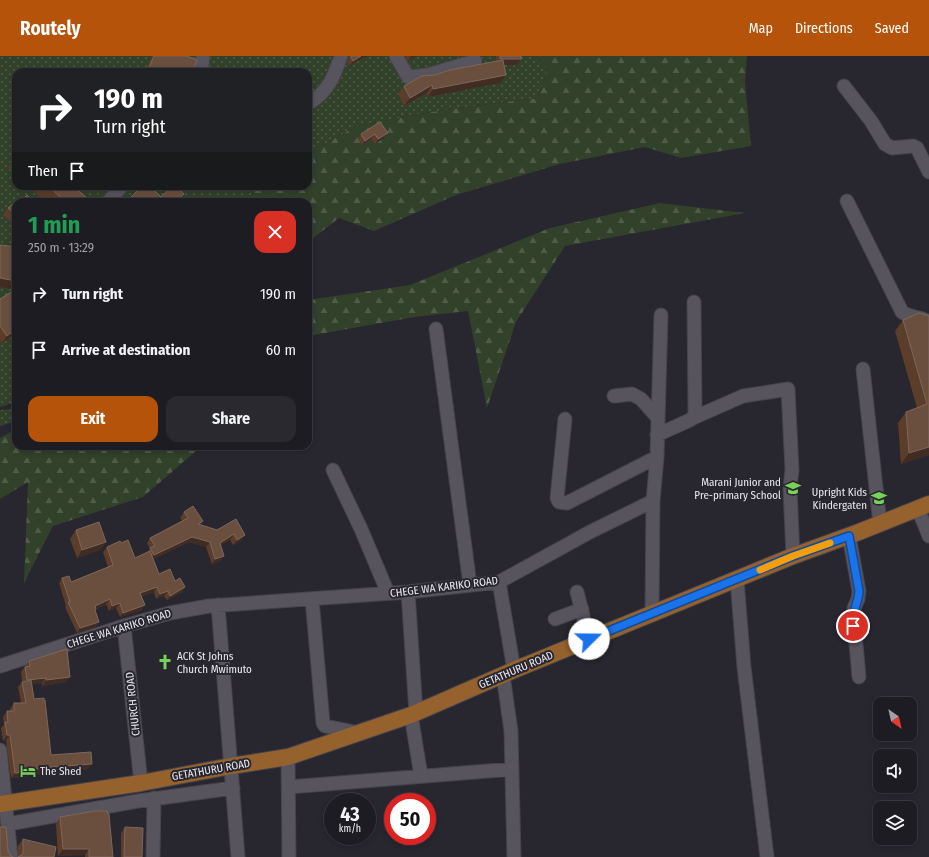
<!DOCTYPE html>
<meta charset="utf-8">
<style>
body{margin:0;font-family:"Fira Sans Condensed",sans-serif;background:#2b2930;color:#f1f3f6;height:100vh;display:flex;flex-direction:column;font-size:15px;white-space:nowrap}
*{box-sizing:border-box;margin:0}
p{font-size:13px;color:#a1a1a6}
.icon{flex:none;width:22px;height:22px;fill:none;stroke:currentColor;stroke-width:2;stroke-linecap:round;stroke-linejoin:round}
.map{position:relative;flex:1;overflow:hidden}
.sheet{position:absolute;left:12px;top:142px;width:300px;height:252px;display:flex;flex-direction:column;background:#1e1c23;border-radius:12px;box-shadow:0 2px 6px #0003,0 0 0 1px #3c3a41}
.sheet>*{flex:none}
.banner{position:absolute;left:12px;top:12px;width:300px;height:122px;border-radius:12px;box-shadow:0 2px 6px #0003,0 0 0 1px #3c3a41;background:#202124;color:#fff;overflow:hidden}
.needle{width:26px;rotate:146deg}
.tools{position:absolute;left:873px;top:641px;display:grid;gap:8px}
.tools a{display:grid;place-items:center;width:44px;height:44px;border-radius:8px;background:#1e1c23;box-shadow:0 2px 6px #0003,0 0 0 1px #3c3a41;font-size:20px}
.speed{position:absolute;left:324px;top:737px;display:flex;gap:8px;font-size:20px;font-weight:700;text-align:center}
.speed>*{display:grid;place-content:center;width:52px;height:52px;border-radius:50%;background:#1e1c23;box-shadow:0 2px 6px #0003,0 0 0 1px #3c3a41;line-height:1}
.speed small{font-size:10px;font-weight:400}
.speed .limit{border:6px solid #d22;background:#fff;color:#111}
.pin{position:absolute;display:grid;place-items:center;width:34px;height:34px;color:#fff;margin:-17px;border:2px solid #fff;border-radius:50%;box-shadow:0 1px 4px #0007}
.me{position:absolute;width:44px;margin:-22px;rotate:68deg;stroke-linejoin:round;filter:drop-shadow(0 0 3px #0008)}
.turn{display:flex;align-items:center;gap:14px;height:84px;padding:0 16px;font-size:18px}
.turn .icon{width:52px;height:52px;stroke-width:2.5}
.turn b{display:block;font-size:28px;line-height:34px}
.then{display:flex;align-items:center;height:38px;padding:0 16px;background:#0003;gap:8px;font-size:15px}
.round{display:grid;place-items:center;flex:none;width:42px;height:42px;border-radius:12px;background:#2b2930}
.overview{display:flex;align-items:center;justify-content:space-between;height:68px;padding:0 16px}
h1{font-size:24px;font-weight:700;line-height:30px;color:#1e9e55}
.primary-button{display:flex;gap:8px;margin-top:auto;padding:8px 16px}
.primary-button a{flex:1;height:46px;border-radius:12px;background:#b45309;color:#fff;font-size:16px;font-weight:700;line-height:46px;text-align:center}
.primary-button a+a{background:#2b2930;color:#f1f3f6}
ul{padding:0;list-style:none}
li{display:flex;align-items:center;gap:12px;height:56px;padding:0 16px}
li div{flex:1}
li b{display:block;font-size:15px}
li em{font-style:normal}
header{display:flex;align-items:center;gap:24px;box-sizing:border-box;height:56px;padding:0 20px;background:#b45309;color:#fff}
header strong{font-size:19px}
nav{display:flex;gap:22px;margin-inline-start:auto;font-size:14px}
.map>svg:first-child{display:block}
.grass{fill:url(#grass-dots)}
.forest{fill:url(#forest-firs)}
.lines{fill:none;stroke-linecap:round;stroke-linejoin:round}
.minor-casing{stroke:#45434b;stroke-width:15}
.major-casing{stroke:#45434b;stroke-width:18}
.minor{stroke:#57545e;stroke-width:13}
.major{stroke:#95622d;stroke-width:16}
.wall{fill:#5b3d2a}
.shaded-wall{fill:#402c23}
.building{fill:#6a4f3f;stroke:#7e675a}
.route-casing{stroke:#114b97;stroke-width:10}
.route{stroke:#1a73e8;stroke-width:7}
.slow{stroke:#f59e0b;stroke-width:7}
.labels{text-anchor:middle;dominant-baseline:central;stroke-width:4;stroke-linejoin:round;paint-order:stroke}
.poi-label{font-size:11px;fill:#e9e8ee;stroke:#28262f;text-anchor:end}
.street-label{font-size:11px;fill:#e9e8ee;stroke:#28262f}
</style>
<header>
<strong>Routely</strong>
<nav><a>Map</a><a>Directions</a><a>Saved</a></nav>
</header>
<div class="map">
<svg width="929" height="801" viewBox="0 0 929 801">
<defs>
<pattern id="grass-dots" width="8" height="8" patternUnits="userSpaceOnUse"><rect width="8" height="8" fill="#32412a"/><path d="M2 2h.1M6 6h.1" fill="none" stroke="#505c49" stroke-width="1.8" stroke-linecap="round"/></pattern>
<pattern id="forest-firs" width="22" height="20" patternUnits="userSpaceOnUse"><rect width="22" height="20" fill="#32412a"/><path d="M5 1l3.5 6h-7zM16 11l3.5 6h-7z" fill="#505c49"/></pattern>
</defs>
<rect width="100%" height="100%" fill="#28262f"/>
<path class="grass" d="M0 0H535L548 12 538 42 437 55 357 70 308 97V16H16V130H258L246 146H16V346L0 351Z
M16 353V365L0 370V354Z"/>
<path class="forest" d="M535 0H747L745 26 751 90 681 102 645 91 560 108 456 139 374 175 339 162 308 186V146H246L258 130H308V97L357 70 437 55 538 42 548 12Z
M660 147 745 157 565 190 516 266 487 352 468 255 415 261 308 280V244L410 229 550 172Z
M16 373V390H196V395L143 441 53 470 24 527 28 426 0 443V382Z"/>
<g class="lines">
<defs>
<path id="minor" d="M396 0 408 21 427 19 475 5
M201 16 203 0
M844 30 871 65 885 88 892 92 913 90 917 92 929 116
M308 48C328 36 334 21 341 0
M847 145 902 256C912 263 918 259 929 266
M108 146 122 130
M436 273 470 529
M863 313 880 468
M614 340 632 338 641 343 658 362
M693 362 743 340 788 333 792 414 790 432 793 500
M565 363 557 442 559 446 567 447 657 401
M657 379 690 364 693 362 695 357 694 246
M333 414 361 473 388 537
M918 453 929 480
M849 480 859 535 858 543 854 552 853 563 855 577 859 621
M737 524 744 611 767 801
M499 526 514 614
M408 536 416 657
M577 536 589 583
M312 543 323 667 325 670 359 677
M218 549 238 801
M652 557 653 445 657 401 661 259
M555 563 582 553
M124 570 141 727
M0 610 124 570 170 557 209 550 408 536 499 526 590 476 653 445
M503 619 511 675 514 801
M411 659 421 720
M0 694 11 801
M288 701 289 801
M289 731 512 713
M8 768 138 745 233 732
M153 801 154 742"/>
<path id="major" d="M0 748 141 727 231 710 288 701 411 659 514 614 793 500 859 476 929 448"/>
</defs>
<use href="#minor" class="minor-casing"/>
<use href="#major" class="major-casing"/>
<use href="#minor" class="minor"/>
<use href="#major" class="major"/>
</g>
<path class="wall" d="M152 0H187L192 16H145Z
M348 0H367L349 10 347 7 349 2Z
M405 0H417L408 5Z
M496 0H521V3L517 9H504L500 27 428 41 427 37 404 50 398 38 404 30 496 5Z
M388 77 384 82 375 88 371 83 362 89 358 83 361 78Z
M16 101V119L8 112Z
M28 130H73L84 146H45Z
M77 130H82L80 132Z
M16 146V171L3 159 8 152Z
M16 233V278L2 287 0 285V243Z
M929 260V399L901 408 898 367 906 356 917 352 895 275 903 264Z
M184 456 203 465 200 469 217 474 245 479 241 484 233 489 230 484 221 489V505L212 508 206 491 189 486 153 503 159 518 185 531 182 536 167 544 164 540 156 543 154 536 142 540V554L120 561 116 552 109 555 106 548 96 553 95 554 96 571 77 577 65 551 66 550 59 527 62 522 71 526 108 511 103 496 107 491 121 487 135 502 147 496 150 493 147 487 150 482 183 465 180 462Z
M76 474 106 486 100 494 77 502 70 483Z
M29 605 66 626 42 630V627L32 628 34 643 51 699 88 713 48 717 27 720 25 721 11 722 6 684 3 685 1 672 4 669 3 661 7 655H10V653L14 647H21L18 631 22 626 21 616Z
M60 761 113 801H85V799L58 800 56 768Z
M125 771 142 801H121V777Z
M23 783 54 801H18V790Z"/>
<path class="shaded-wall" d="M361 0H367L349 10 353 5Z
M411 0H417L408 5Z
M500 3H521L517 9H496Z
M506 19 500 27 428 41 433 33Z
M432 29 427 37 404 50 410 42Z
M388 77 384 82 375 88 378 83Z
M375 78 371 83 362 89 365 85Z
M184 138 178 146H175Z
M12 215 16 216V228L13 233 0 231V222Z
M16 273V278L2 287 7 280Z
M929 391V399L901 408 909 397Z
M234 478 230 484 216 492 220 487Z
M245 479 241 484 233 489 237 484Z
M192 481 210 486 206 491 189 486 150 504 154 499Z
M106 486 100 494 77 502 82 494Z
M224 500 221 505 212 508 215 503Z
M157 531 154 536 137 541 140 537Z
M185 531 182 536 167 544 170 540Z
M168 535 164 540 156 543 160 538Z
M110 543 106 548 96 553 93 558 95 550Z
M120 547 116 552 109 555 112 550Z
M145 549 142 554 120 561 123 557Z
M99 566 96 571 77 577 80 572Z
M70 621 66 626 42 630 46 624Z
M46 622 42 627 23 630 27 624Z
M7 679H10L6 684 3 685Z
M92 708 88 713 48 717 27 720 25 721 11 722 15 717 29 714 53 711Z
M63 793H89L85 799 58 800Z"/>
<path class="building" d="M154 0H187L197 4 192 16H147Z
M351 0H361L353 5 351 1Z
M500 0H521V3H500Z
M503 4 506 19 433 33 432 29 410 42 404 30 422 20 435 19 450 14Z
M380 66 388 77 378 83 375 78 365 85 361 78Z
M48 130H73L87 142 83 146H66Z
M142 130H146L151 135 153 133 161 141 172 130H176L184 138 175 146H126Z
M27 139 34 146H20Z
M17 144 18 146H16V159L8 152Z
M0 189 16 191V216L12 215 16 222V225L0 222Z
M16 233V273L7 280 0 270V243Z
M919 257 929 260V391L909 397 906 356 927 348 903 264Z
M193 450 203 465 198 468 217 474 236 463 245 479 237 484 234 478 220 487 224 500 215 503 210 486 192 481 154 499 150 492 155 490 150 482 188 462 184 456Z
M99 466 106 486 82 494 76 474Z
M128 484 135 502 150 495 159 518 170 513 175 525 180 522 185 531 170 540 168 535 160 538 157 531 140 537 145 549 123 557 120 547 112 550 110 543 95 550 96 553 95 554 99 566 80 572 68 546H70L62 522 69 520 71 526 113 509 107 491 120 485 121 487Z
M67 593 70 621 46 624V622L27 624 25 611 30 610 29 605Z
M31 624 34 643 44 642V645L45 644 51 699 91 696 92 708 53 711 29 714V716L15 717 10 679H7L5 666H8L7 655H14V647H26L22 626Z
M95 755H107L108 758H109L113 801H89V793H63L60 761Z
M0 771H6L8 795 10 799 13 801H0Z
M125 771 143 772 142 801H124Z
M23 783 56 791 54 801H18L23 798Z"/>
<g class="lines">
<defs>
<path id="route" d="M589 583 793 500 849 480 859 535C858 549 852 554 853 570"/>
</defs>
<use href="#route" class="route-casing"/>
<use href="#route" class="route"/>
<path class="slow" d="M760 514 793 500 830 487"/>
</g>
<defs>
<symbol id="school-bare" viewBox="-9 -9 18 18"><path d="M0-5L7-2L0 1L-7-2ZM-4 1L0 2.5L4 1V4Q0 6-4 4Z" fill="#77d259" stroke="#28262f" stroke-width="2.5" paint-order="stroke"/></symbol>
<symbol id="church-bare" viewBox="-9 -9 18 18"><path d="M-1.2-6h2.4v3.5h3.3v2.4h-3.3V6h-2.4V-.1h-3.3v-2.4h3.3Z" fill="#77d259" stroke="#28262f" stroke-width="2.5" paint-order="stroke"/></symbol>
<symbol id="hotel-bare" viewBox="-9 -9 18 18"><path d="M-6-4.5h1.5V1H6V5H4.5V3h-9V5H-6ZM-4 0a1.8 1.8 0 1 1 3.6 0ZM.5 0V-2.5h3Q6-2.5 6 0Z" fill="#77d259" stroke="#28262f" stroke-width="2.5" paint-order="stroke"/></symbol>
</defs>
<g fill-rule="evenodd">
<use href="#school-bare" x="782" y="421" width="22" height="22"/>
<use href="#school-bare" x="868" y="431" width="22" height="22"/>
<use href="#church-bare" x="154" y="595" width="22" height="22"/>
<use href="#hotel-bare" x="17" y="704" width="22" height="22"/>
</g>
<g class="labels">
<g class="poi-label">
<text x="781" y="426">Marani Junior and<tspan x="781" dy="13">Pre-primary School</tspan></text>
<text x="867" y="436">Upright Kids<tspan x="867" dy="13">Kindergaten</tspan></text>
<text x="177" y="600" text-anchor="start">ACK St Johns<tspan x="177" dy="13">Church Mwimuto</tspan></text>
<text x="40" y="715" text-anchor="start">The Shed</text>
</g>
<g class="street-label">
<text transform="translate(444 531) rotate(-7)">CHEGE WA KARIKO ROAD</text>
<text transform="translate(119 573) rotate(-17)">CHEGE WA KARIKO ROAD</text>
<text transform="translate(516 614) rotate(-23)">GETATHURU ROAD</text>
<text transform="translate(133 648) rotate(-96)">CHURCH ROAD</text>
<text transform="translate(211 714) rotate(-10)">GETATHURU ROAD</text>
</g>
</g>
</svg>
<div class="tools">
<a><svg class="needle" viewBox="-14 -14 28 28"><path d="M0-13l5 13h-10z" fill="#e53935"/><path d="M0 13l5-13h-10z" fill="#a1a1a6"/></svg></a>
<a><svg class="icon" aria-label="sound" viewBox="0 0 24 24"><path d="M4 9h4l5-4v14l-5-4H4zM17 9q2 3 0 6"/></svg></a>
<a><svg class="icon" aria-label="layers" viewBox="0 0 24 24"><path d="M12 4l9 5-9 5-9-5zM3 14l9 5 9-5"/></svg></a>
</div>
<div class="speed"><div>43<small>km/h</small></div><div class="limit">50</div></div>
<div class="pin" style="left:853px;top:570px;background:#d93025"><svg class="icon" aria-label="arrive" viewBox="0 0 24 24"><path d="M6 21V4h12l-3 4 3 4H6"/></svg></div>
<svg class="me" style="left:589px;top:583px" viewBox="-20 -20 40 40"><circle r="19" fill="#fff"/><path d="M0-13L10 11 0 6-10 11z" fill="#1a73e8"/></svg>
<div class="banner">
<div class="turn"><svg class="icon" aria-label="right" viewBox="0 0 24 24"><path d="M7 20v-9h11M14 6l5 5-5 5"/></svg><div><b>190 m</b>Turn right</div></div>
<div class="then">Then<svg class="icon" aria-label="arrive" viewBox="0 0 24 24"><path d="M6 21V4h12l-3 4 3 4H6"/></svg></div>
</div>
<section class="sheet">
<div class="overview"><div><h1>1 min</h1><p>250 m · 13:29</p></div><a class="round" style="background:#d93025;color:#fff"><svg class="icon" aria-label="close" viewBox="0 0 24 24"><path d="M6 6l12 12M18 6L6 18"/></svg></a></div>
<ul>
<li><svg class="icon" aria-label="right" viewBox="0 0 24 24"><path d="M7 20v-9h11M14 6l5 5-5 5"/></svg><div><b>Turn right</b></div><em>190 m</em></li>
<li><svg class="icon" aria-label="arrive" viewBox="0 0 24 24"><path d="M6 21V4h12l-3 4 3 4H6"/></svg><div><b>Arrive at destination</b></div><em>60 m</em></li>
</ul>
<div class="primary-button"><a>Exit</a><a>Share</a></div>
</section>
</div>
